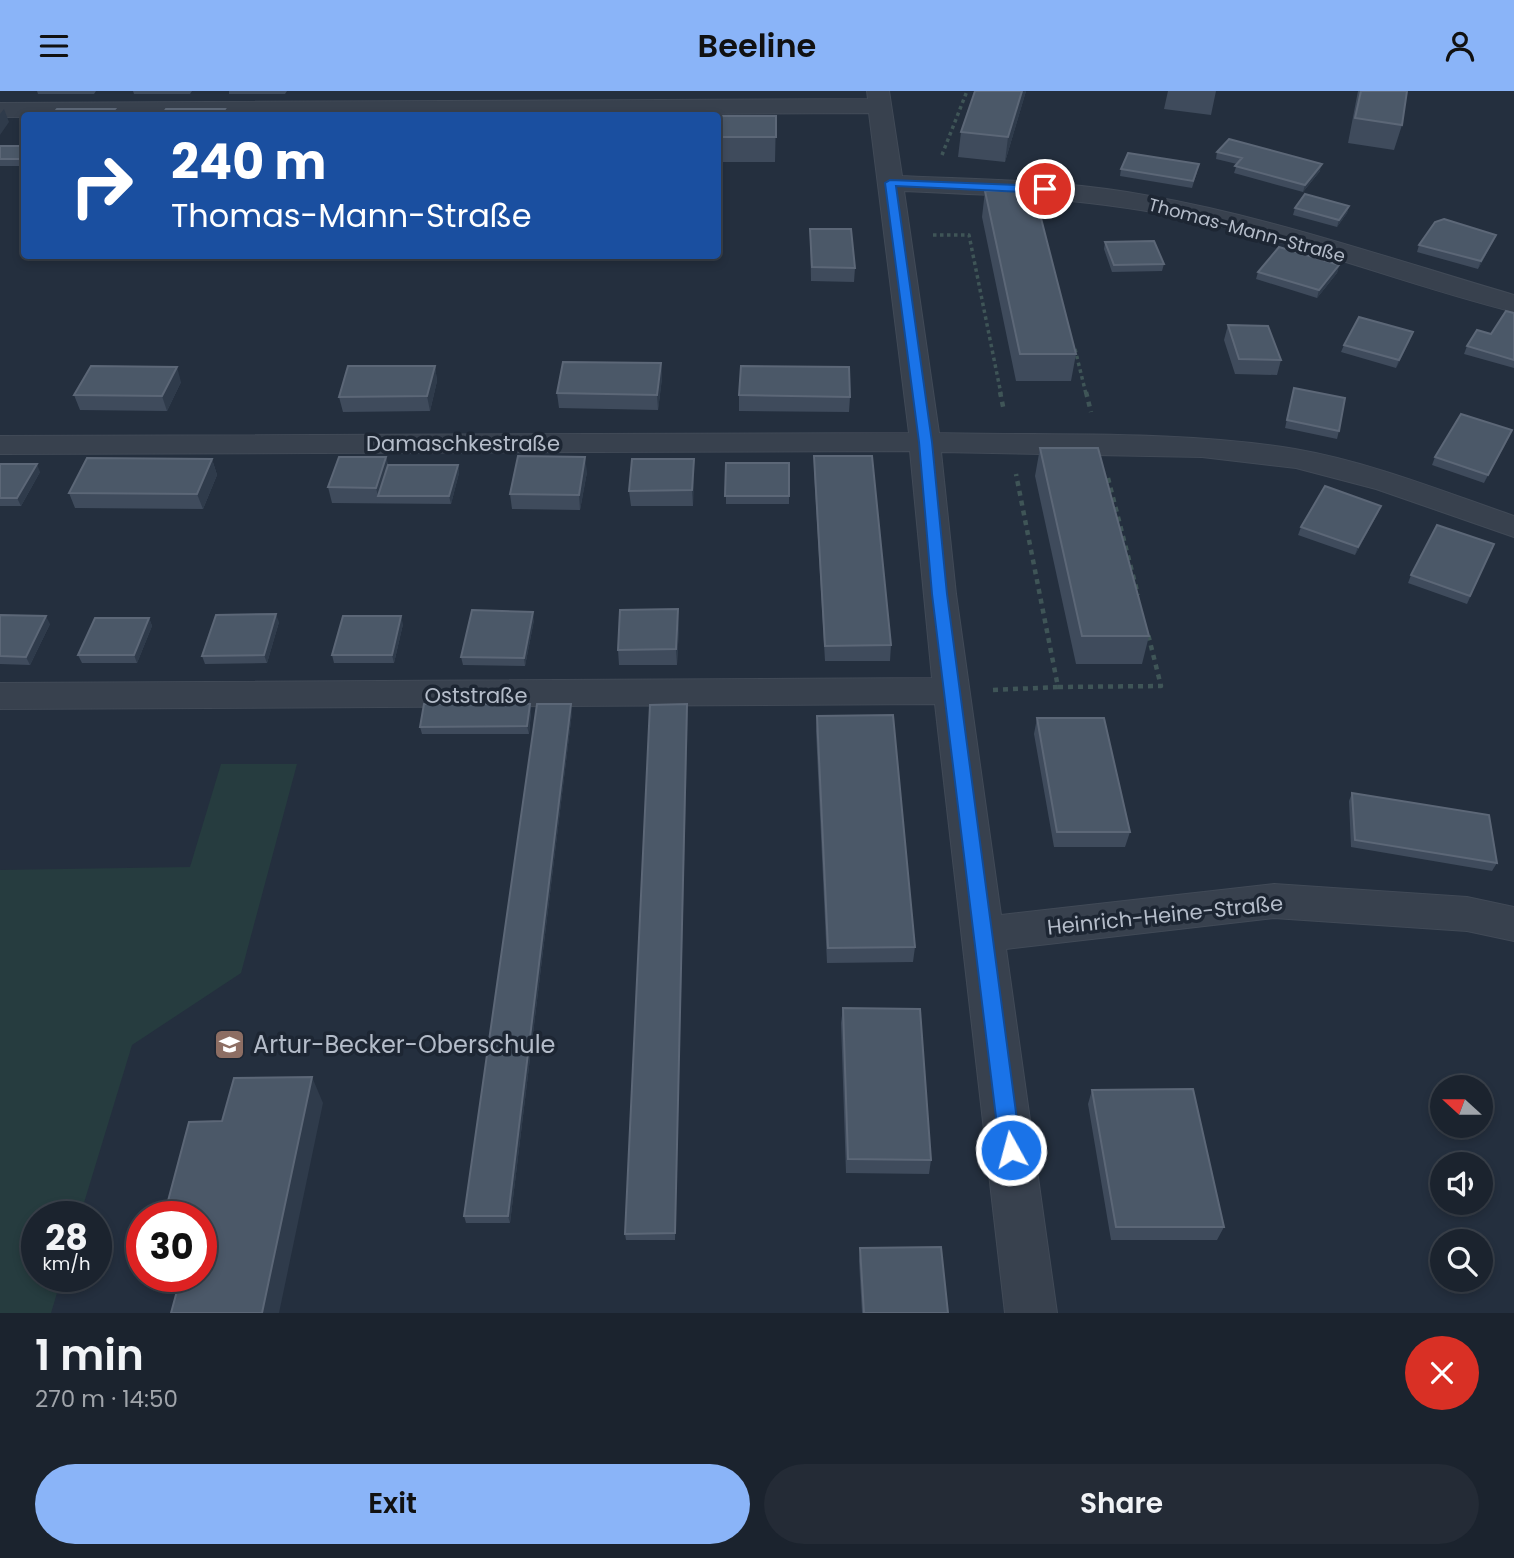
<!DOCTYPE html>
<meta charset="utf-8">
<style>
body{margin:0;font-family:Poppins,sans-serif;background:#242b36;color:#f1f3f6;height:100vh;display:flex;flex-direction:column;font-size:26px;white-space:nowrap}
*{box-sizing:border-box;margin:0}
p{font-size:23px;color:#a0a4aa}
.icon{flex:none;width:38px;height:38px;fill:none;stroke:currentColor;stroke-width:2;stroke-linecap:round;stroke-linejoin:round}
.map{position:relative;height:1222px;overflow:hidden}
.sheet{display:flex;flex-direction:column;background:#1b232e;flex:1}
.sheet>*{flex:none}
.guide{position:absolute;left:21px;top:21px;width:700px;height:147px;border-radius:7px;box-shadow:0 4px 10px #0003,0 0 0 2px #39404a;background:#1a4fa0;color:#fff;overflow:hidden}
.needle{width:46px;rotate:291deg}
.buttons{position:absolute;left:1430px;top:984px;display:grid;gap:14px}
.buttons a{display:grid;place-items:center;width:63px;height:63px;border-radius:50%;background:#1b232e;box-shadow:0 4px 10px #0003,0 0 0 2px #39404a;font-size:35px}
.speed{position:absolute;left:21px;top:1110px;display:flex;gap:14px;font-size:35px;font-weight:700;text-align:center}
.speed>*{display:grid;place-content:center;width:91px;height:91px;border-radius:50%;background:#1b232e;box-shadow:0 4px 10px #0003,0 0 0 2px #39404a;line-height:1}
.speed small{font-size:18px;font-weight:400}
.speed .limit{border:10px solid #d22;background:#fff;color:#111}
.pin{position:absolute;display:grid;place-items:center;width:60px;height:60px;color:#fff;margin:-30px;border:4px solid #fff;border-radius:50%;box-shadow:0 2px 7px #0007}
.me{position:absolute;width:77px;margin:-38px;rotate:353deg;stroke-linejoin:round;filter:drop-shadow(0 0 5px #0008)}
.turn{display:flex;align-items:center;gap:24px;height:147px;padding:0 35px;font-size:32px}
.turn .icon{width:91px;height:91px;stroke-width:2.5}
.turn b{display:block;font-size:49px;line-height:60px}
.round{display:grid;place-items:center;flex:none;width:74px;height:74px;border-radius:37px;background:#242b36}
.head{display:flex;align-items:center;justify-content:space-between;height:119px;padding:0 35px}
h1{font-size:42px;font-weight:600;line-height:52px}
.action{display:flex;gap:14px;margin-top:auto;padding:14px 35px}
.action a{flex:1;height:80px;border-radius:42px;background:#8ab4f8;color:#111;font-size:28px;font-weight:600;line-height:80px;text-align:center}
.action a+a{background:#242b36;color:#f1f3f6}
header{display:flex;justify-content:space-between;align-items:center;height:91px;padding:0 35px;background:#8ab4f8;color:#111;font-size:32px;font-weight:600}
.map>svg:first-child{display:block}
.green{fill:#263c3f}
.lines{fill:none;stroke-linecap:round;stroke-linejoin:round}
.street-casing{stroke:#414a57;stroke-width:2}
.path-far1{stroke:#3f5557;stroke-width:3.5;stroke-dasharray:3.5 3.5;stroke-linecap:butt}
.path{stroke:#3f5557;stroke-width:4.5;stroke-dasharray:5 5;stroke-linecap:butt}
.street{fill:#38414e;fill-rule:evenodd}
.wall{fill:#3f4b5c}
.shaded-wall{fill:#2f3b4b}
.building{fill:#4b5868;stroke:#5c6777;stroke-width:2}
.route{fill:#1a73e8;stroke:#114b97;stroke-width:2}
.labels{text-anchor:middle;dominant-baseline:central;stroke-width:7;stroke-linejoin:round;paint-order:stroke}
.far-street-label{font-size:18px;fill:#b4bcc9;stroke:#1d2633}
.street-label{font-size:21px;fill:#b4bcc9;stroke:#1d2633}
.near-poi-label{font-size:24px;fill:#b4bcc9;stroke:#1d2633;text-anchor:start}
</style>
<header><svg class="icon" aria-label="menu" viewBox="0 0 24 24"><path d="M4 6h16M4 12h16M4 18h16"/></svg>Beeline<svg class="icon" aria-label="person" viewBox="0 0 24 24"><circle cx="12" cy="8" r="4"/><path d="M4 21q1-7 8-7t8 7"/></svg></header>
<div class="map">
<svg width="1514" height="1222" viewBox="0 0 1514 1222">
<rect width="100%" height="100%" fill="#242f3e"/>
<path class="green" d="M221 673H297L241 882 132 954 80 1125H37V1185H62L51 1222H0V779L190 776Z"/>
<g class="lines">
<defs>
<path id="street" d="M867 0H889L902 85C985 89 1068 89 1150 105 1274 127 1394 169 1514 204V221C1406 194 1302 152 1193 129 1097 108 1001 104 904 100L939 342C1057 345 1179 339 1295 358 1370 371 1442 400 1514 425V446L1376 398 1296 377 1202 366 941 361 956 503 1001 824 1274 793 1467 806 1514 816V850L1467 840 1274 827 1006 858 1057 1222H1005L935 613 0 618V592L932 587 910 360 0 363V345L909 342 869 22 0 26V12L868 8Z"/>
</defs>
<use href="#street" class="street-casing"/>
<path class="path-far1" d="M942 64 967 0
M933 144H969L1001 303
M1075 258 1086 303"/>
<path class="path" d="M1000 301 1004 320
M1086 301 1091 321
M1108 387 1138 504
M1058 596 1161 595 1148 543
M993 599 1058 596 1016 383"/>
<use href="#street" class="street"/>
</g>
<path class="wall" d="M37 0H96L94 3H38Z
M133 0H192L190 3H134Z
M229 0H287L285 3H229Z
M975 0H1026L1005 71 958 66 961 41Z
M1168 0H1216L1211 24 1164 18Z
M1358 0H1407L1402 34 1394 59 1348 52Z
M718 25H776L775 71H718Z
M0 55H24V75H0Z
M1217 61 1320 80 1303 101 1234 82 1237 73 1216 68Z
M1121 78 1197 81 1192 97 1120 85Z
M985 100 1076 263 1071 290H1016L982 126Z
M1349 115 1347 122 1337 136 1293 124 1295 117Z
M810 138 855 177 854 191 811 190Z
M1496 144 1493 151 1478 178 1417 161 1419 154Z
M1105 151 1164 173 1162 180 1112 181 1104 158Z
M1339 174 1337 182 1317 207 1256 188 1258 181Z
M1514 222V277L1464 263 1467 255 1491 243Z
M1228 234 1281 269 1277 284 1235 283 1224 249Z
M1410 249 1396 277 1341 261 1344 254Z
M661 272 662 287 658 319 559 317 557 302Z
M435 275 437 290 430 320 343 321 339 306Z
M181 291 167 320 80 319 74 304Z
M1294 297 1339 340 1337 348 1285 337Z
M739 304 850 306 849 321 739 320Z
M1512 339 1484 392 1432 374 1435 366Z
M1040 357 1149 545 1142 573H1076L1035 385Z
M814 365 891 554 890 570H825L814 380Z
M386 366 388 374H458L459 382 451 413 332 412 328 396Z
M212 368 217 384 203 418 75 417 69 402Z
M694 368 693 415H631L629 400Z
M726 372H789V413H726Z
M0 373 40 381 21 415H0Z
M587 381 580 419 512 418 510 403Z
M1381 415 1378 422 1355 464 1298 444 1301 436Z
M1494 453 1467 513 1408 492 1411 484Z
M0 524 50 533 30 574 0 573Z
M149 527 152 535 137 572H82L78 564Z
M534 529 525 575 463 574 461 566Z
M279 531 267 572 205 573 202 565Z
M403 533 394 572H334L332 564Z
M679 534 677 574H619L618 559Z
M530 613 531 621 529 643H422L420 636Z
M687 613 675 1149H626L625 1143Z
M572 621 510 1132H466L464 1125Z
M817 625 915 856 913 871 827 872 816 640Z
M1037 627 1130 741 1125 756H1054L1034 643Z
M1352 702 1497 772 1492 780 1351 756 1349 710Z
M843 917 931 1069 929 1083 846 1082 841 932Z
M1092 999 1224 1136 1217 1149H1111L1088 1013Z
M860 1157 948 1222H862L859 1170Z"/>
<path class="shaded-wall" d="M1022 0H1026L1005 71 1008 46Z
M4 18 9 31 0 44V23Z
M115 18 117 24H110Z
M1322 73 1320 80 1303 101 1305 94Z
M1349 115 1347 122 1337 136 1339 129Z
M1496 144 1493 151 1478 178 1481 170Z
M1339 174 1337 182 1317 207 1319 199Z
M1413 241 1410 249 1396 277 1399 269Z
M661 272 662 287 658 319 657 304Z
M435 275 437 290 430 320 427 305Z
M177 276 181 291 167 320 162 305Z
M1512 339 1509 347 1484 392 1488 384Z
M386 366 389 382 378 405 380 413 376 397Z
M585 366 587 381 580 419 579 404Z
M212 368 217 384 203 418 197 403Z
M694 368V383L693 415 692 399Z
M37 373 40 381 21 415 17 407Z
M458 374 459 382 451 413 449 405Z
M1381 415 1378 422 1355 464 1358 456Z
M678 518 679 534 677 574 676 558Z
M533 521 534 529 525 575 524 567Z
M276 523 279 531 267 572 264 564Z
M46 525 50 533 30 574 26 566Z
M401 525 403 533 394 572 392 564Z
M149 527 152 535 137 572 134 564Z
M530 613 531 621 529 643 527 635Z
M571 613 572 621 510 1132 508 1125Z
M687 613 688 621 675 1149V1142Z
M312 986 323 1012 279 1222H262Z"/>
<path class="building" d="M975 0H1022L1008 46 961 41Z
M1361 0H1407L1402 34 1355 27Z
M57 18H115L110 24H52Z
M166 18H225L221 24H162Z
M718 25H776V46H718Z
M1229 48 1322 73 1305 94 1235 75 1242 67 1217 61Z
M0 55H24V68H0Z
M1128 62 1199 73 1193 90 1121 78Z
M985 100H1034L1076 263H1020Z
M1305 103 1349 115 1339 129 1295 117Z
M1444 128 1496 144 1481 170 1419 154 1435 131Z
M810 138H851L855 177 812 176Z
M1154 150 1164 173 1114 174 1105 151Z
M1279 156 1339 174 1319 199 1258 181Z
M1506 220 1514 222V269L1467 255 1477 239 1491 243Z
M1359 226 1413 241 1399 269 1344 254Z
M1228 234 1268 235 1281 269 1239 268Z
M563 271 661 272 657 304 557 302Z
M91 275 177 276 162 305 74 304Z
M348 275H435L427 305 339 306Z
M741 275 849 276 850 306 739 304Z
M1294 297 1345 307 1339 340 1287 329Z
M1461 323 1512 339 1488 384 1435 366Z
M1040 357H1098L1149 545H1082Z
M518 365 585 366 579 404 510 403Z
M814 365H872L891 554 825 555Z
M339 366H386L376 397 328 396Z
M87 367 212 368 197 403 69 402Z
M632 368H694L692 399 629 400Z
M726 372H789V405H725Z
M0 373H37L17 407H0Z
M388 374H458L449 405H378Z
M1325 395 1381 415 1358 456 1301 436Z
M1437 434 1494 453 1470 505 1411 484Z
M678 518 676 558 618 559 620 519Z
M472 519 533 521 524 567 461 566Z
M276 523 264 564 202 565 216 524Z
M0 524 46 525 26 566 0 565Z
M343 525H401L392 564H332Z
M95 527H149L134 564H78Z
M424 613H530L527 635 420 636Z
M537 613H571L508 1125H464Z
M687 613 675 1142 625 1143 650 614Z
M893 624 915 856 828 857 817 625Z
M1037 627H1104L1130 741H1057Z
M1352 702 1489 724 1497 772 1355 749Z
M843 917 920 918 931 1069 848 1068Z
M312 986 262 1222H171L181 1185H201V1125H164L189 1031 222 1030 234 987Z
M1193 998 1224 1136H1116L1092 999Z
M941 1156 948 1222H864L860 1157Z"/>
<path class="route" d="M890 89 1045 95 1051 98 1045 102 896 95 932 351 947 503 1021 1059 1018 1066 1011 1069 1003 1066 1000 1059 932 503 919 351 885 92Z"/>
<defs>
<symbol id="school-square" viewBox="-11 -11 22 22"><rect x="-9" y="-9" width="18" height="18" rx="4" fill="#8d6e63" stroke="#1d2633"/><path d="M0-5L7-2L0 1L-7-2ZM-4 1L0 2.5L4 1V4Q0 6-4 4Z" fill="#fff"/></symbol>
</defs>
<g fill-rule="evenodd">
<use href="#school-square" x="212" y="936" width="35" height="35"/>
</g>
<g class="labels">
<g class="far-street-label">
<text transform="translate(1247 139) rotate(15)">Thomas-Mann-Straße</text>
</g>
<g class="street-label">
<text x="463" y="352">Damaschkestraße</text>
<text x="476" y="604">Oststraße</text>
<text transform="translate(1165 824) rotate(-6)">Heinrich-Heine-Straße</text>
</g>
<g class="near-poi-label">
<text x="253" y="953">Artur-Becker-Oberschule</text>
</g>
</g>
</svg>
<div class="buttons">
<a><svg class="needle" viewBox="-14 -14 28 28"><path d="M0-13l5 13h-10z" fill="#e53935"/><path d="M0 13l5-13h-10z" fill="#a0a4aa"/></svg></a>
<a><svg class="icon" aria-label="sound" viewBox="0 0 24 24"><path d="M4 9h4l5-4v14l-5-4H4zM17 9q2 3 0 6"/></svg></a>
<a><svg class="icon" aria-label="search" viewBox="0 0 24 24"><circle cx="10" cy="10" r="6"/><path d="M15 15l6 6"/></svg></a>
</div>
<div class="speed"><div>28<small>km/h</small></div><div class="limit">30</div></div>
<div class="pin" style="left:1045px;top:98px;background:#d93025"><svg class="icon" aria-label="arrive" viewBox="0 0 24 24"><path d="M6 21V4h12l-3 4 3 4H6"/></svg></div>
<svg class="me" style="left:1011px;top:1059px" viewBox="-20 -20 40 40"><circle r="17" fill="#1a73e8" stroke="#fff" stroke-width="3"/><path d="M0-11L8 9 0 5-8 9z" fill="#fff"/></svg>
<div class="guide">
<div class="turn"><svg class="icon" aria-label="right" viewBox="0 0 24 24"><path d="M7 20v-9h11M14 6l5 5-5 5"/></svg><div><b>240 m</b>Thomas-Mann-Straße</div></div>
</div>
</div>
<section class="sheet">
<div class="head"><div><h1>1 min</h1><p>270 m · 14:50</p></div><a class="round" style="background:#d93025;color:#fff"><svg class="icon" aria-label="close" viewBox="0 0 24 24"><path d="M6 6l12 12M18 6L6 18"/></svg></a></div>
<div class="action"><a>Exit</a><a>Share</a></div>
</section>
